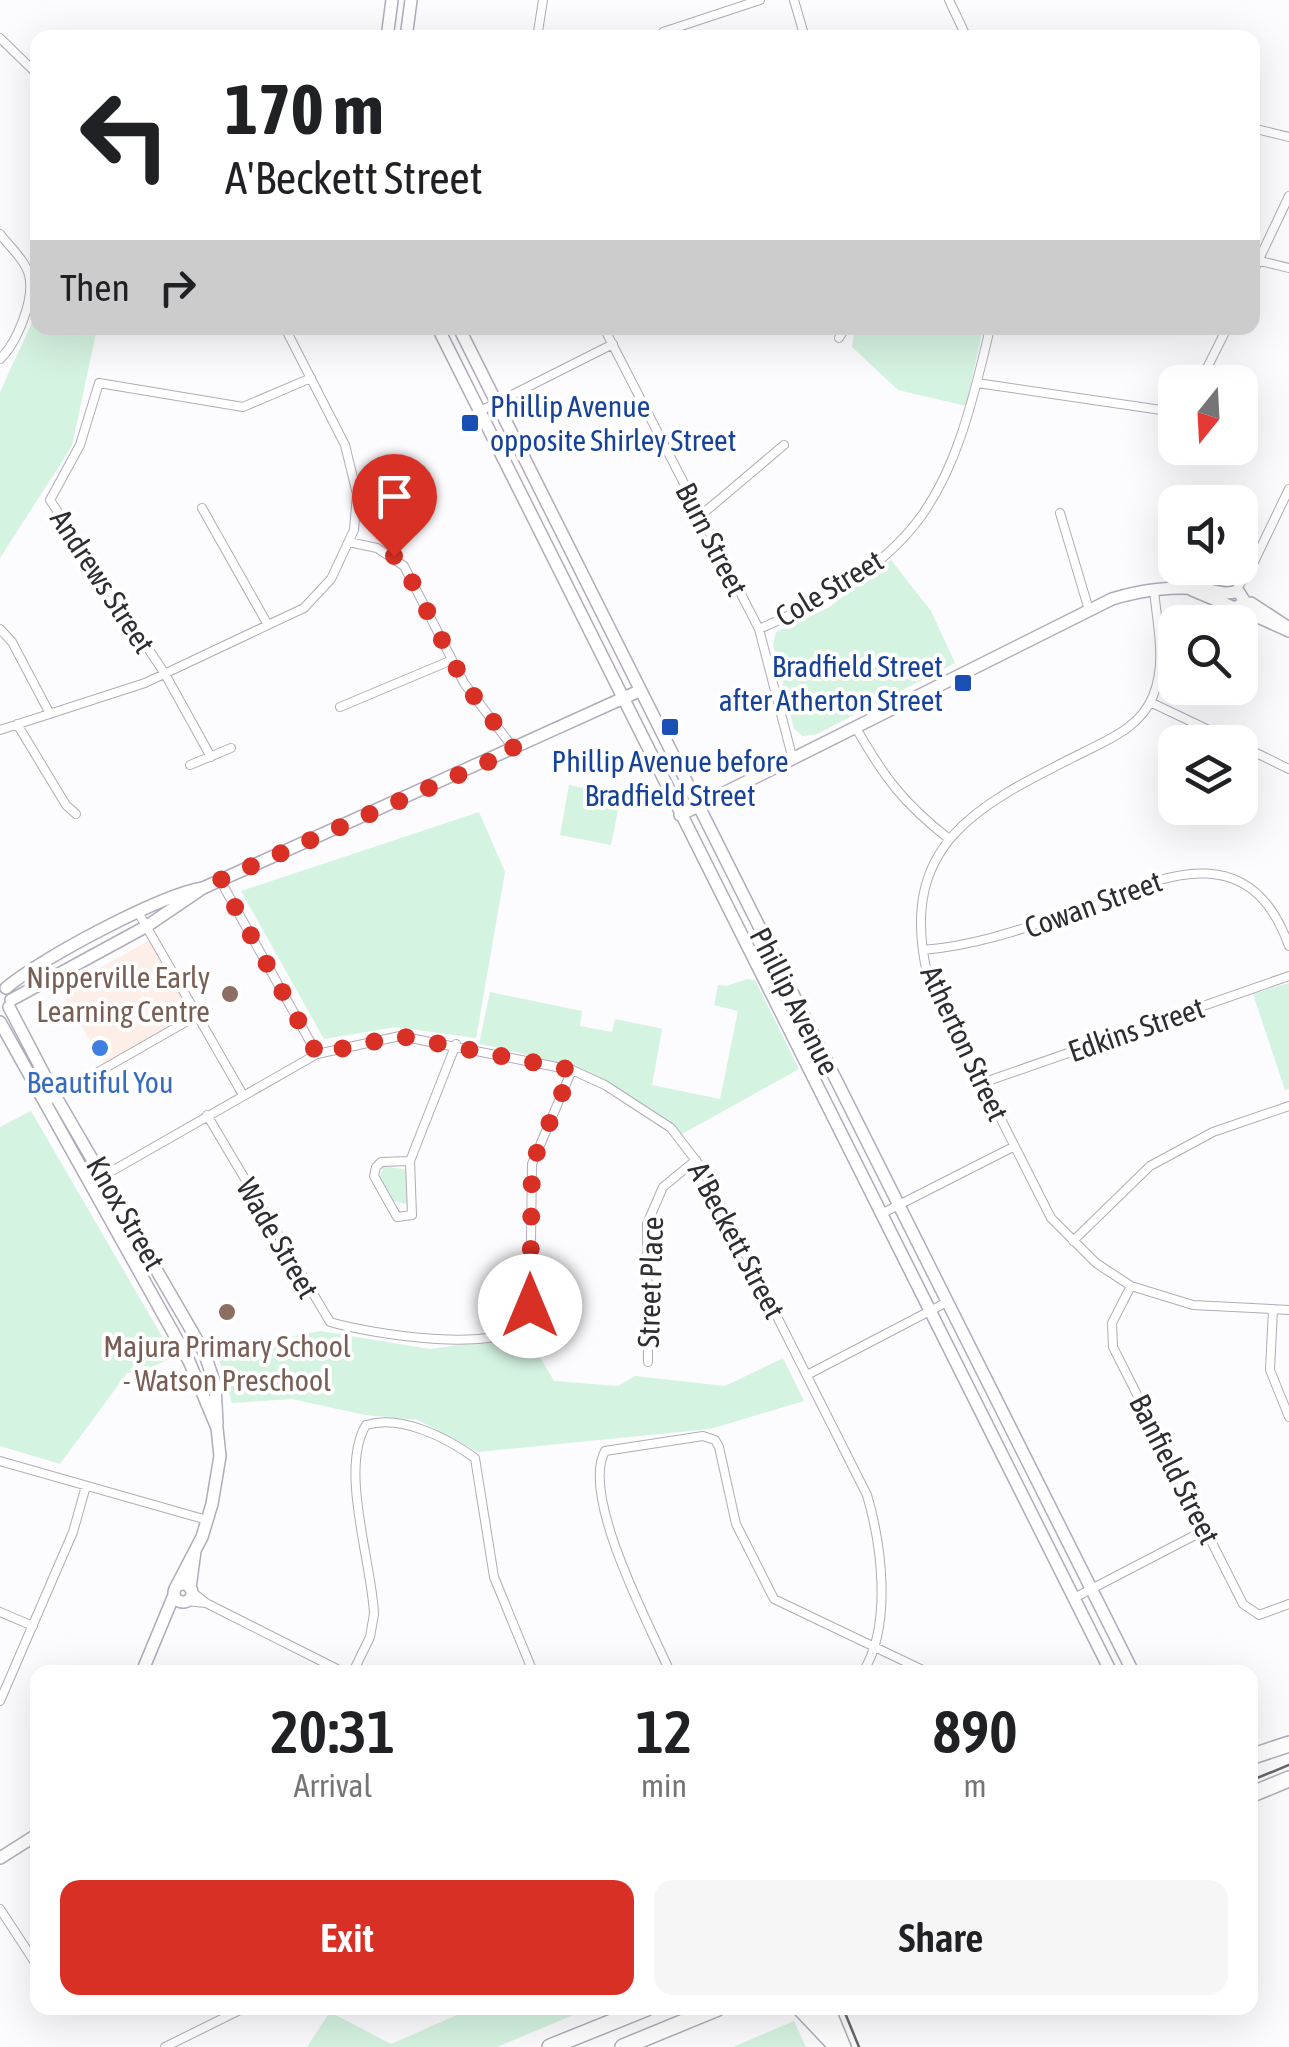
<!DOCTYPE html>
<style>
body{margin:0;font-family:"Asap Condensed",sans-serif;background:#f6f6f6;color:#202124;height:100vh;display:flex;flex-direction:column;font-size:38px;white-space:nowrap}
*{box-sizing:border-box;margin:0}
p{font-size:32px;color:#757577}
.icon{flex:none;width:55px;height:55px;fill:none;stroke:currentColor;stroke-width:2;stroke-linecap:round;stroke-linejoin:round}
.map{position:relative;flex:1;overflow:hidden}
.details{position:absolute;left:30px;top:1665px;width:1228px;height:350px;display:flex;flex-direction:column;background:#fff;border-radius:20px;box-shadow:0 10px 40px #0002}
.details>*{flex:none}
.banner{position:absolute;left:30px;top:30px;width:1230px;height:305px;border-radius:20px;box-shadow:0 10px 40px #0002;background:#fff;color:#202124;overflow:hidden}
.needle{width:65px;rotate:198deg}
.tools{position:absolute;left:1158px;top:365px;display:grid;gap:20px}
.tools a{display:grid;place-items:center;width:100px;height:100px;border-radius:20px;background:#fff;box-shadow:0 10px 40px #0002;font-size:50px}
.pin{position:absolute;display:grid;place-items:center;width:85px;height:85px;color:#fff;margin:-102px -42px;border-radius:50% 50% 50% 0;rotate:-45deg;box-shadow:0 0 10px #0007}
.pin .icon{rotate:45deg}
.me{position:absolute;width:110px;margin:-55px;rotate:0deg;stroke-linejoin:round;filter:drop-shadow(0 0 8px #0008)}
.turn{display:flex;align-items:center;gap:35px;height:210px;padding:0 30px;font-size:45px}
.turn .icon{width:130px;height:130px;stroke-width:2.5}
.turn b{display:block;font-size:70px;line-height:85px}
.then{display:flex;align-items:center;height:95px;padding:0 30px;background:#0003;gap:20px;font-size:38px}
.eta{display:flex;justify-content:space-evenly;align-items:center;height:170px;text-align:center}
.eta b{font-size:60px;font-weight:600;line-height:70px}
.cta{display:flex;gap:20px;margin-top:auto;padding:20px 30px}
.cta a{flex:1;height:115px;border-radius:20px;background:#d93025;color:#fff;font-size:40px;font-weight:600;line-height:115px;text-align:center}
.cta a+a{background:#f6f6f6;color:#202124}
.map>svg:first-child{display:block}
.commercial{fill:#fdeee8}
.green{fill:#d5f3e1}
.lines{fill:none;stroke-linecap:round;stroke-linejoin:round}
.street-casing{stroke:#b1abba;stroke-width:10}
.secondary-casing{stroke:#b1abba;stroke-width:14}
.highway-casing{stroke:#b1abba;stroke-width:18}
.street{stroke:#fff;stroke-width:8}
.secondary{stroke:#fff;stroke-width:11}
.highway{stroke:#fff;stroke-width:15}
.tram{stroke:#67656a;stroke-width:2.5}
.route{stroke:#d93025;stroke-width:18;stroke-dasharray:0 32.4}
.transit-dot{fill:#1a4fb4;stroke:#fff;stroke-width:4}
.education-dot{fill:#8d6e63;stroke:#fff;stroke-width:4}
.shop-dot{fill:#3f7fe0;stroke:#fff;stroke-width:4}
.labels{text-anchor:middle;dominant-baseline:central;stroke-width:8;stroke-linejoin:round;paint-order:stroke}
.transit-label{font-size:30px;fill:#164399;stroke:#fff;text-anchor:start}
.street-label{font-size:30px;fill:#2f2d33;stroke:#fff}
.education-label{font-size:30px;fill:#785e54;stroke:#fff;text-anchor:end}
.shop-label{font-size:30px;fill:#366cbe;stroke:#fff}
</style>
<div class="map">
<svg width="1289" height="2047" viewBox="0 0 1289 2047">
<rect width="100%" height="100%" fill="#fcfbfe"/>
<path class="commercial" d="M150 940 192 1015 104 1064 60 990Z"/>
<path class="green" d="M37 311 38 328H97L72 446 0 558V393C11 365 25 340 37 311Z
M855 328H983L966 406 898 390 852 347Z
M891 560 931 611 955 663 817 734 803 736 794 729 773 644 776 632 828 608Z
M569 785 621 795 611 845 560 835Z
M479 812 505 872 476 1038 396 1027 324 1039 241 891Z
M747 979 755 980 799 1069 682 1134C617 1077 561 1061 479 1044L490 992 582 1011 580 1026 612 1032 615 1019 659 1028 662 1029 652 1085 720 1099 738 1011 714 1005 718 985 727 986Z
M1289 983V1089L1285 1090 1253 994Z
M31 1111 174 1357 145 1370 127 1373 60 1464 0 1446V1127Z
M383 1166 409 1170 407 1204 393 1201 380 1177Z
M320 1331 430 1349 527 1335 554 1381 618 1386 635 1376 725 1386 783 1358 804 1401 710 1429 478 1452 418 1420 365 1415 292 1399 232 1403 217 1353Z
M473 2008H590L497 2047H307L330 2012 391 2044Z
M794 2021 806 2047H733Z"/>
<g class="lines">
<defs>
<path id="street" d="M794 0 805 38
M949 0 967 38
M663 32 760 0
M0 38 38 75
M537 38 543 0
M1252 128 1289 137
M0 234C9 246 25 260 29 275 35 299 17 343 0 359
M1252 259 1289 268
M1252 274 1289 196
M604 328 759 629 793 760
M839 338 845 328
M1200 382 1227 328
M977 383 1175 412
M478 412 613 344
M202 508 268 625
M1060 513 1089 610
M700 516 784 445
M349 542 377 548 404 566 464 683 514 749
M1154 590C1157 624 1167 663 1153 696 1141 726 1112 738 1084 752 983 803 897 840 927 973L1051 1218 1096 1263 1131 1286 1193 1305 1289 1310
M1235 591 1251 568 1289 489
M0 629 12 642 50 714
M759 629C925 557 951 497 990 328
M1150 702 1234 742
M340 707 452 660
M17 724 66 805 76 814
M856 728C884 777 903 803 948 838
M0 730 145 683 304 608 331 579 354 530 357 494 345 445 285 328
M1240 745 1289 769
M211 757 165 674 50 500 80 445 99 383 243 407 311 378
M190 765 231 748
M220 880 317 1054
M138 912 243 1095
M923 950C972 946 1017 931 1064 915 1148 884 1246 826 1289 946
M982 1083 1289 976
M44 1103 198 1015
M207 1115 330 1322C367 1333 510 1358 530 1317L532 1164 572 1070
M410 1161 381 1162 376 1167 374 1176 397 1217 412 1215 410 1161 456 1044
M98 1179 317 1054 400 1036 572 1070 605 1085 671 1128 703 1170 867 1495C882 1546 892 1626 863 1672
M881 1214 1013 1147
M1073 1241 1150 1166 1213 1132 1289 1106
M1131 1286 1112 1323 1113 1347 1243 1604 1259 1615 1289 1604
M1273 1309 1270 1370 1289 1417
M648 1362 647 1224 663 1187 696 1160
M807 1375 947 1302
M0 1461 207 1520
M191 1591 206 1603 343 1672
M1074 1598 1205 1530
M186 1601 206 1603
M0 1612 33 1626
M353 1672 370 1637 374 1614C372 1563 339 1469 366 1425 401 1414 447 1438 475 1458L494 1577 533 1672
M670 1672C650 1626 580 1496 605 1451L703 1436 715 1440 719 1447 736 1524 774 1599 927 1672
M0 1701 73 1532 86 1486
M0 1909 38 1967
M165 2047 244 2008"/>
<path id="secondary" d="M387 38 392 0
M406 38 411 0
M438 328 1111 1672
M459 328 1133 1672
M1251 603 1286 626
M1238 608 1289 631
M680 815 1112 599C1141 590 1177 585 1208 590 1220 592 1226 595 1238 591L1245 602 1235 608 1192 590
M6 988C40 959 160 895 203 888L639 691
M11 1000 147 926 203 888
M9 1007 56 1097 204 1352 215 1384 217 1424
M0 1022 189 1361 217 1428 220 1456 212 1504 202 1537 176 1587
M174 1593a9 9 0 1 1 18 0a9 9 0 1 1-18 0Z
M190 1588 195 1551
M142 1672 174 1595
M0 1858 38 1834
M819 2008 831 2036
M829 2008 845 2047"/>
<path id="highway" d="M1250 1757 1289 1744
M1250 1795 1289 1779
M800 2008 835 2045
M550 2047 647 2008
M623 2047 718 2008"/>
</defs>
<use href="#street" class="street-casing"/>
<use href="#secondary" class="secondary-casing"/>
<use href="#highway" class="highway-casing"/>
<use href="#street" class="street"/>
<use href="#secondary" class="secondary"/>
<use href="#highway" class="highway"/>
<path class="tram" d="M1250 1781 1289 1765
M843 2008 859 2047"/>
</g>
<g class="lines">
<path class="route" d="M394 556 404 566 464 683 515 750 220 880 317 1054 400 1036 572 1070 532 1164 530 1306"/>
</g>
<g class="transit-dot">
<rect x="460" y="413" width="20" height="20" rx="5"/>
<rect x="953" y="673" width="20" height="20" rx="5"/>
<rect x="660" y="717" width="20" height="20" rx="5"/>
</g>
<g class="education-dot">
<circle cx="230" cy="994" r="10"/>
<circle cx="227" cy="1312" r="10"/>
</g>
<circle class="shop-dot" cx="100" cy="1048" r="10"/>
<g class="labels">
<g class="transit-label">
<text x="490" y="406">Phillip Avenue<tspan x="490" dy="34">opposite Shirley Street</tspan></text>
<text x="943" y="666" text-anchor="end">Bradfield Street<tspan x="943" dy="34">after Atherton Street</tspan></text>
<text x="670" y="761" text-anchor="middle">Phillip Avenue before<tspan x="670" dy="34">Bradfield Street</tspan></text>
</g>
<g class="street-label">
<text transform="translate(712 539) rotate(63)">Burn Street</text>
<text transform="translate(103 581) rotate(57)">Andrews Street</text>
<text transform="translate(829 588) rotate(-31)">Cole Street</text>
<text transform="translate(1093 904) rotate(-20)">Cowan Street</text>
<text transform="translate(795 1001) rotate(63)">Phillip Avenue</text>
<text transform="translate(1136 1029) rotate(-19)">Edkins Street</text>
<text transform="translate(965 1043) rotate(65)">Atherton Street</text>
<text transform="translate(126 1213) rotate(60)">Knox Street</text>
<text transform="translate(278 1238) rotate(60)">Wade Street</text>
<text transform="translate(737 1240) rotate(62)">A'Beckett Street</text>
<text transform="translate(650 1282) rotate(-88)">Street Place</text>
<text transform="translate(1175 1469) rotate(63)">Banfield Street</text>
</g>
<g class="education-label">
<text x="210" y="977">Nipperville Early<tspan x="210" dy="34">Learning Centre</tspan></text>
<text x="227" y="1346" text-anchor="middle">Majura Primary School<tspan x="227" dy="34">- Watson Preschool</tspan></text>
</g>
<g class="shop-label">
<text x="100" y="1082">Beautiful You</text>
</g>
</g>
</svg>
<div class="tools">
<a><svg class="needle" viewBox="-14 -14 28 28"><path d="M0-13l5 13h-10z" fill="#e53935"/><path d="M0 13l5-13h-10z" fill="#757577"/></svg></a>
<a><svg class="icon" aria-label="sound" viewBox="0 0 24 24"><path d="M4 9h4l5-4v14l-5-4H4zM17 9q2 3 0 6"/></svg></a>
<a><svg class="icon" aria-label="search" viewBox="0 0 24 24"><circle cx="10" cy="10" r="6"/><path d="M15 15l6 6"/></svg></a>
<a><svg class="icon" aria-label="layers" viewBox="0 0 24 24"><path d="M12 4l9 5-9 5-9-5zM3 14l9 5 9-5"/></svg></a>
</div>
<div class="pin" style="left:394px;top:556px;background:#d93025"><svg class="icon" aria-label="arrive" viewBox="0 0 24 24"><path d="M6 21V4h12l-3 4 3 4H6"/></svg></div>
<svg class="me" style="left:530px;top:1306px" viewBox="-20 -20 40 40"><circle r="19" fill="#fff"/><path d="M0-13L10 11 0 6-10 11z" fill="#d93025"/></svg>
<div class="banner">
<div class="turn"><svg class="icon" aria-label="left" viewBox="0 0 24 24"><path d="M17 20v-9H6M10 6l-5 5 5 5"/></svg><div><b>170 m</b>A'Beckett Street</div></div>
<div class="then">Then<svg class="icon" aria-label="right" viewBox="0 0 24 24"><path d="M7 20v-9h11M14 6l5 5-5 5"/></svg></div>
</div>
<section class="details">
<div class="eta">
<div><b>20:31</b><p>Arrival</p></div>
<div><b>12</b><p>min</p></div>
<div><b>890</b><p>m</p></div>
</div>
<div class="cta"><a>Exit</a><a>Share</a></div>
</section>
</div>
